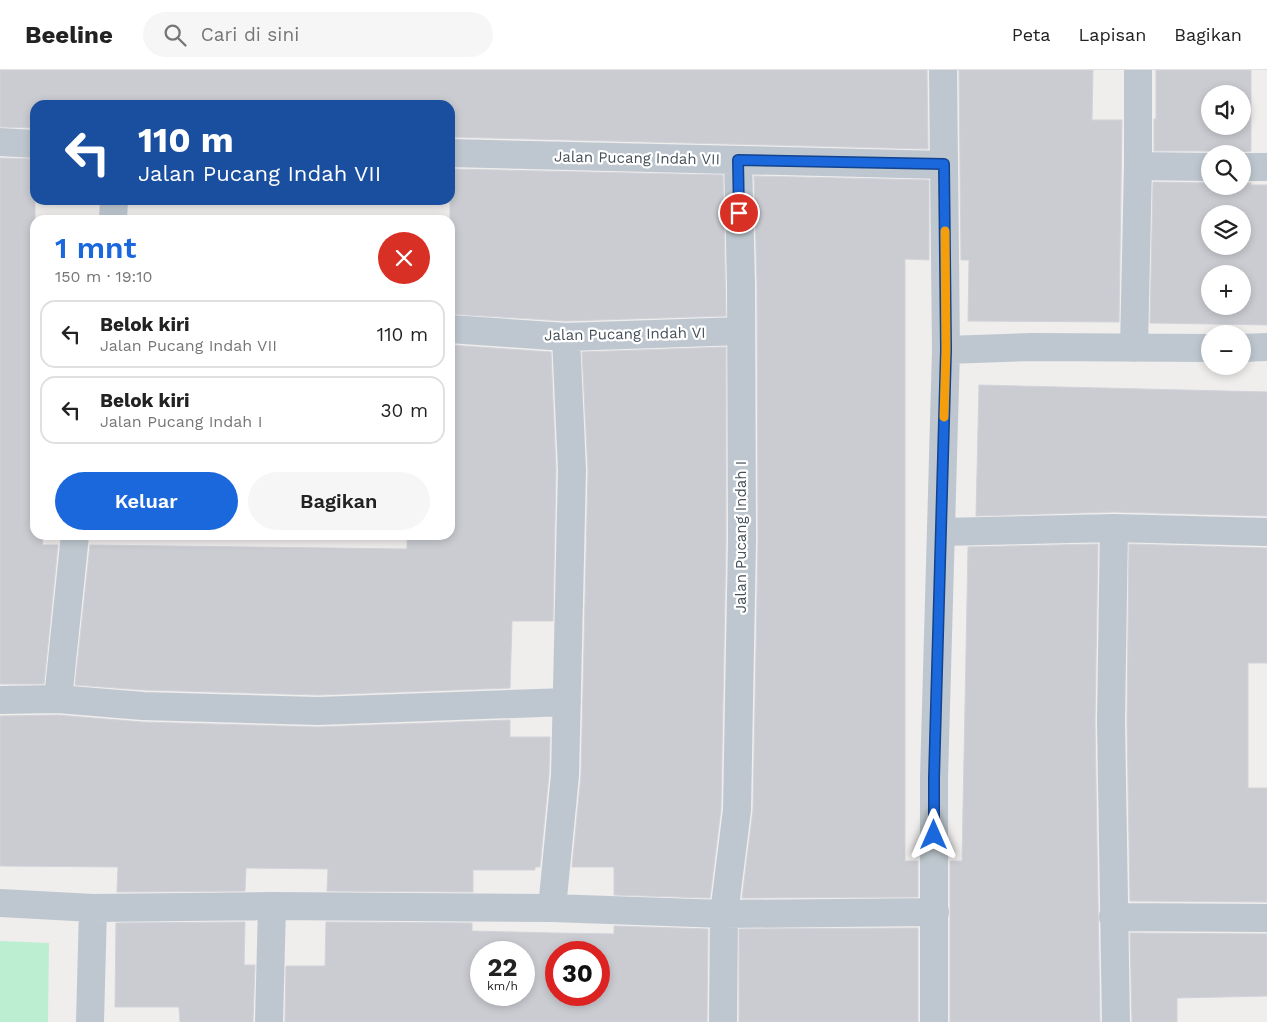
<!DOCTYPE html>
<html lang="id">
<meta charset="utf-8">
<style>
body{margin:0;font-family:"Work Sans",sans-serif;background:#f6f6f6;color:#222;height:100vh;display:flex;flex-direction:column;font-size:19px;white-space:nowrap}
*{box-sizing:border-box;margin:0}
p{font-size:16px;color:#767676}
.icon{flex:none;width:28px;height:28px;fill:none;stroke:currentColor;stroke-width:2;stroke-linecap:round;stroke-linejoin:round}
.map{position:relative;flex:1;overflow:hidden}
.details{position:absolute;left:30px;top:145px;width:425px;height:325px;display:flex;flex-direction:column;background:#fff;border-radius:15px;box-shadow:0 2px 8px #0003}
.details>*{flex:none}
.guide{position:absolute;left:30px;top:30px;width:425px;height:105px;border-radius:15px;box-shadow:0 2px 8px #0003;background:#1a4fa0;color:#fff;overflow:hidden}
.fabs{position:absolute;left:1201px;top:15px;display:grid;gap:10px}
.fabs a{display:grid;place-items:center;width:50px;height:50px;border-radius:50%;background:#fff;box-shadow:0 2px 8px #0003;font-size:25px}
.speed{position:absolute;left:470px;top:871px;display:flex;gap:10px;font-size:25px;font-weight:700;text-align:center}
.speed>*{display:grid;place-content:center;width:65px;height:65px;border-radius:50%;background:#fff;box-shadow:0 2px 8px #0003;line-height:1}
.speed small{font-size:12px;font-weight:400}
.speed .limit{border:8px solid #d22;background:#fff;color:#111}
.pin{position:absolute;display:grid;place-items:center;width:42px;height:42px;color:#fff;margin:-21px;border:2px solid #fff;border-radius:50%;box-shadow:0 1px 5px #0007}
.me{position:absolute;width:55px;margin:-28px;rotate:0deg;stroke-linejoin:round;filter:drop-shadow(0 0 4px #0008)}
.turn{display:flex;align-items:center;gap:18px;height:105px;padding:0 25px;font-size:22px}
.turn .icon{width:65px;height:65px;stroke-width:2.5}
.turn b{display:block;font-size:35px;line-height:42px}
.round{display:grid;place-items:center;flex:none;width:52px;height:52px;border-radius:26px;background:#f6f6f6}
.overview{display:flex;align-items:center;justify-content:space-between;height:85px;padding:0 25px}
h1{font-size:30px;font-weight:600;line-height:38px;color:#1b67dc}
.button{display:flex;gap:10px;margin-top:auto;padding:10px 25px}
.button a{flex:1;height:58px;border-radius:30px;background:#1b67dc;color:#fff;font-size:20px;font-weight:600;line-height:58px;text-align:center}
.button a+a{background:#f6f6f6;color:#222}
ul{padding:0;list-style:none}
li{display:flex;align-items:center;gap:15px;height:68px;margin:0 10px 8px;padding:0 15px;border:2px solid #e0e0e0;border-radius:15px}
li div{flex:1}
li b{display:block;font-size:19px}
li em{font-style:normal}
header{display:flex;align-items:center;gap:30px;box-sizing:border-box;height:70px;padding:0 25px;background:#fff;border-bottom:1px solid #e0e0e0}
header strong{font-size:24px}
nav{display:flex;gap:28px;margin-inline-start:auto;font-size:18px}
.search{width:350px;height:45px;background:#f6f6f6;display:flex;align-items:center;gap:12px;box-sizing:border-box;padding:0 18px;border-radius:28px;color:#767676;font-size:19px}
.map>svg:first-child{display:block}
.green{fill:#bceed1}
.building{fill:#caccd2;stroke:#d1d3d9;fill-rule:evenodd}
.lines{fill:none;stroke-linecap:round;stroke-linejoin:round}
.minor{stroke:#bec7cf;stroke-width:28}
.route-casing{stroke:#12438f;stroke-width:12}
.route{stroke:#1b67dc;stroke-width:9}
.slow{stroke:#f59e0b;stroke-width:9}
.labels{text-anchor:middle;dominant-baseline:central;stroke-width:4.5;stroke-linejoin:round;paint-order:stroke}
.street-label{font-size:15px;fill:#46505a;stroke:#fff}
</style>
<header>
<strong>Beeline</strong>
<div class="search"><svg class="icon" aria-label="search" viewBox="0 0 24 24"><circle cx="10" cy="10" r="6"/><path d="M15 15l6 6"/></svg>Cari di sini</div>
<nav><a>Peta</a><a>Lapisan</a><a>Bagikan</a></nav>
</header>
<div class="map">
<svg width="1267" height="952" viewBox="0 0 1267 952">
<rect width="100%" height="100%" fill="#f0eded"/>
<path class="green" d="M0 871 49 873 48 952H0Z"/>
<path class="building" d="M0 0H927L928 79 450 67V35H35V58L0 57Z
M959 0H1093L1092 50H1122L1119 252 968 251 969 190H961Z
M1156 0H1251V81L1218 84 1210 81H1154V49H1156ZM1210 24H1242V56H1210Z
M0 88 35 89V465H44L42 475H58L44 614H0Z
M450 99 723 105 726 246 566 251 450 244Z
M754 106 929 110V190L905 189V791H918V827L742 828 753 740 758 472 757 214Z
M1153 112 1210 113V116H1242V113H1251V115H1267V255L1150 253ZM1210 144H1242V176H1210ZM1210 204H1242V236H1210Z
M450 275 551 282 556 400 553 551H512L510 618 318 625 144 620 75 615 90 475 407 479V465H450Z
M726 277V472L721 739 710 828 614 825V797H572L581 705 588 400 582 282Z
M979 315 1267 322V446L1114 442 976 446Z
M1098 474 1095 651 1100 952H950V791H962L968 477Z
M1129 474 1267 478V593H1248V718H1267V832L1130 831 1127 651Z
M57 645 142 652 318 657 510 650V667H550L549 704 540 797H535V800H473V822L327 821 328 799 246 798 245 821 117 822 118 797 0 796V646Z
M245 852 244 895H255L253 952H180L179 937H115L116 853Z
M326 852 472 853V861L555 863 614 864V856L708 859 707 952H285L286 896H325ZM481 882H524V925H481ZM556 882H599V925H556Z
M918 858V952H739V859Z
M1130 863 1267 864V926L1177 928V952H1132Z"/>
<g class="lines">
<path class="minor" d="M0 72 35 74
M450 83 944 95
M1138 96 1210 97
M1242 97H1267
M113 150 114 130
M450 259 566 267 741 261
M1134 278 1138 96V0
M1242 278 1267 277
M946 280 1032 277 1210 278
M1114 458 1111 651 1116 952
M941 462 1114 458 1267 462
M58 629 75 465
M0 630 58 629 143 636 318 641 567 632
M0 833 93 838 272 836 552 838 724 844 935 842
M552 838 565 705 572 400 566 267
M1113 847 1267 848
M90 952 93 838
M269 952 272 836
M723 952 724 844 737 740 740 577 742 472 741 214 738 90
M934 952V708L946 280 943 0"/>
</g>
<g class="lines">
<defs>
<path id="route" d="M739 143 738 90 944 94 946 280 934 708V765"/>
</defs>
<use href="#route" class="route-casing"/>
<use href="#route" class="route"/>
<path class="slow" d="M944 347 946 280 945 161"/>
</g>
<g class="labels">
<g class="street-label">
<text transform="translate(637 88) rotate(1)">Jalan Pucang Indah VII</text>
<text transform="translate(625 264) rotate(-1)">Jalan Pucang Indah VI</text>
<text transform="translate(741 467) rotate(-90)">Jalan Pucang Indah I</text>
</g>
</g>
</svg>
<div class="fabs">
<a><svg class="icon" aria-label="sound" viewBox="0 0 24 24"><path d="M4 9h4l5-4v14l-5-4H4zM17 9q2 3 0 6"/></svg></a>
<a><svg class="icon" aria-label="search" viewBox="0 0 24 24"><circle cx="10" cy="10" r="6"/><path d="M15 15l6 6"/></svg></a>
<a><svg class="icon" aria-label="layers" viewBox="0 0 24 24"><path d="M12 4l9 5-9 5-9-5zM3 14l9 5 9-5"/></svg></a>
<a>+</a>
<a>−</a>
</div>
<div class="speed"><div>22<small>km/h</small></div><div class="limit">30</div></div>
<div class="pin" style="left:739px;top:143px;background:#d93025"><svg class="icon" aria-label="arrive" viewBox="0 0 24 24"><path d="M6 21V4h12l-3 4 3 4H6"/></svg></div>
<svg class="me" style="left:934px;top:765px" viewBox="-20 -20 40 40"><path d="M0-17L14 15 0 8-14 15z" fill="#1b67dc" stroke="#fff" stroke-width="4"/></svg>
<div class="guide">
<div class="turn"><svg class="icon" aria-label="left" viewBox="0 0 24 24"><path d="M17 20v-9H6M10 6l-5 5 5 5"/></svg><div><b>110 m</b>Jalan Pucang Indah VII</div></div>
</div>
<section class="details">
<div class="overview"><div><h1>1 mnt</h1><p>150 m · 19:10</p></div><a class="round" style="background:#d93025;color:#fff"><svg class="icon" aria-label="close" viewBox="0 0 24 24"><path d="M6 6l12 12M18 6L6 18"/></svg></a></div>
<ul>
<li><svg class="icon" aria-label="left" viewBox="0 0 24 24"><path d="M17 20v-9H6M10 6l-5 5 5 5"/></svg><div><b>Belok kiri</b><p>Jalan Pucang Indah VII</p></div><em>110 m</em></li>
<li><svg class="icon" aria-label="left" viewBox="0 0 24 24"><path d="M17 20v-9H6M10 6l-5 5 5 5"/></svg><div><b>Belok kiri</b><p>Jalan Pucang Indah I</p></div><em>30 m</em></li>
</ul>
<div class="button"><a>Keluar</a><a>Bagikan</a></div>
</section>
</div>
